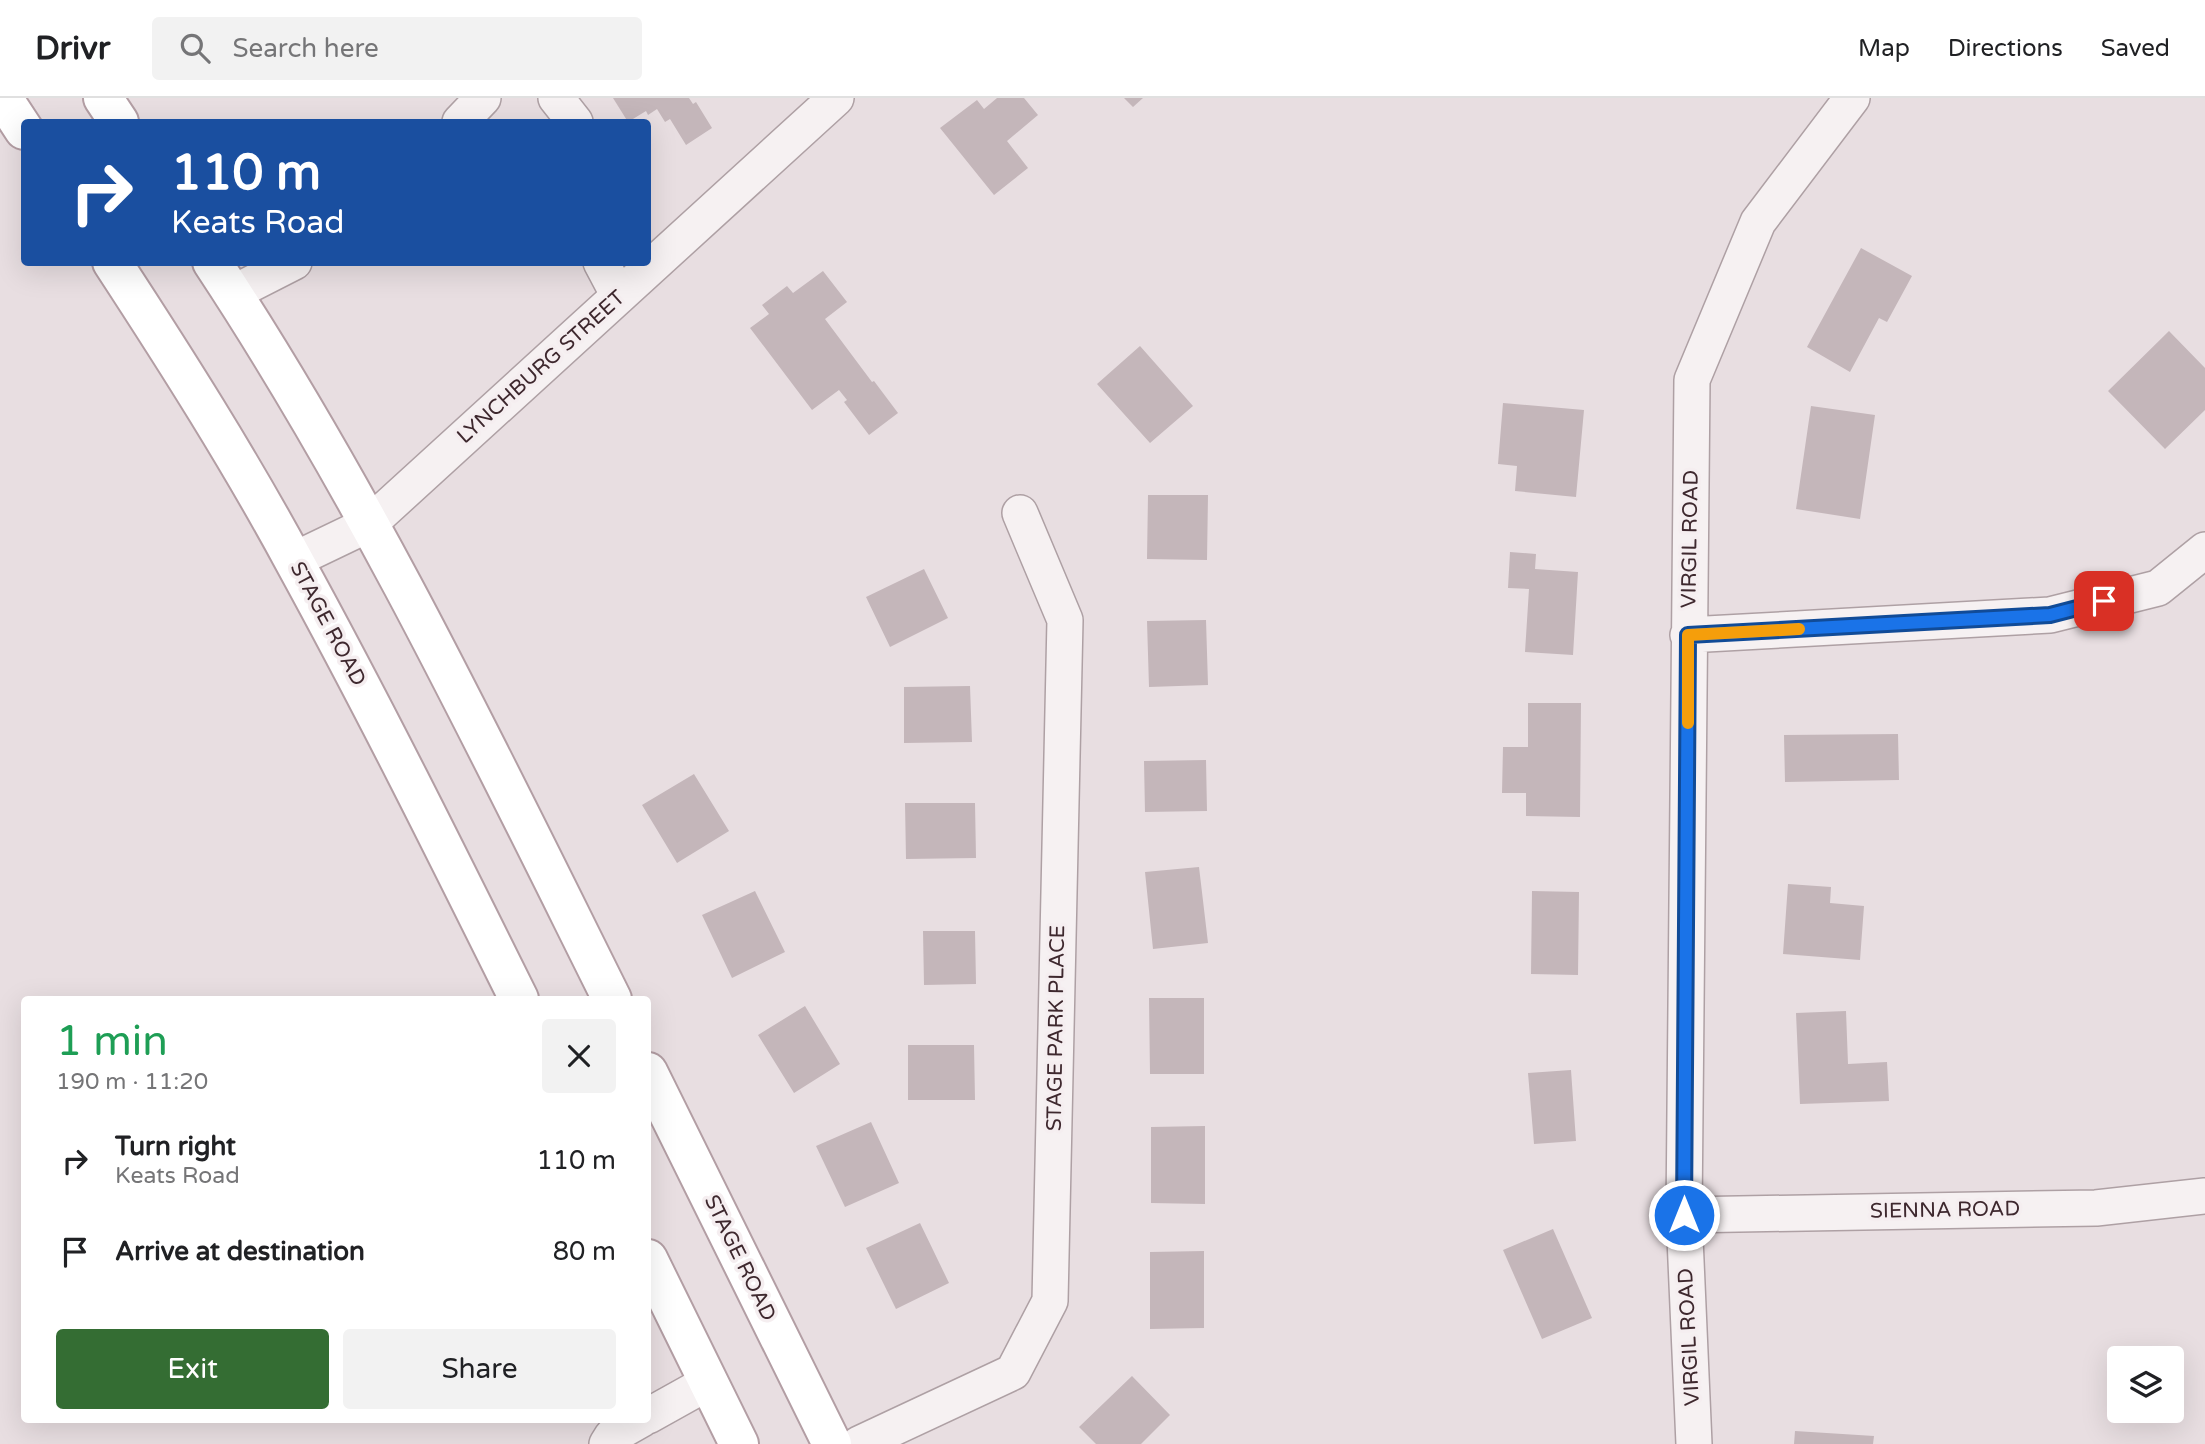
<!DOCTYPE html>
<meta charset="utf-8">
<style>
body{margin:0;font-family:"Varela Round",sans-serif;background:#f2f2f2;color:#202124;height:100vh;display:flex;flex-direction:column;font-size:26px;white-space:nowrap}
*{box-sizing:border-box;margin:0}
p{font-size:23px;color:#757577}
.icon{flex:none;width:38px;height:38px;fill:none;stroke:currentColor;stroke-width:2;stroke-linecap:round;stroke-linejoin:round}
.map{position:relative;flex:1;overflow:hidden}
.sheet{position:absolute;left:21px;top:898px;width:630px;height:427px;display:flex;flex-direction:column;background:#fff;border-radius:7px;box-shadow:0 7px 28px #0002}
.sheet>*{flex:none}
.top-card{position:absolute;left:21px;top:21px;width:630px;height:147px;border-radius:7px;box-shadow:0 7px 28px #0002;background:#1a4fa0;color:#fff;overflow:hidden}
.fabs{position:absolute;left:2107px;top:1248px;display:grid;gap:14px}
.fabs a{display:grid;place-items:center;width:77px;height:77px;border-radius:7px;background:#fff;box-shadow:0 7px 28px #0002;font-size:35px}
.pin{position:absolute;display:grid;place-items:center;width:60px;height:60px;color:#fff;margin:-30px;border-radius:14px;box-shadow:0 4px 10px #0006}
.me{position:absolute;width:77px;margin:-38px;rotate:0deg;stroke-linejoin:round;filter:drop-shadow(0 0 5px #0008)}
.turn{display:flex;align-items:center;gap:24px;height:147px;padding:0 35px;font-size:32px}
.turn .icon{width:91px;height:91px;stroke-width:2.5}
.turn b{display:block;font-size:49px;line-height:60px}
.round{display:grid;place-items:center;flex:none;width:74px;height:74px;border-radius:7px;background:#f2f2f2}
.overview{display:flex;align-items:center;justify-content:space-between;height:119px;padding:0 35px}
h1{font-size:42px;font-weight:600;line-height:52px;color:#1e9e55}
.button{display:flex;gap:14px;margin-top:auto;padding:14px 35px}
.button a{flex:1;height:80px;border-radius:7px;background:#346d33;color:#fff;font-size:28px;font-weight:600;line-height:80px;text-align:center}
.button a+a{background:#f2f2f2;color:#202124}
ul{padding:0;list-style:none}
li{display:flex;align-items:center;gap:21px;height:91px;padding:0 35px}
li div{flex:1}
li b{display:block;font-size:26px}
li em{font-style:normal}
header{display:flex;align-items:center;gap:42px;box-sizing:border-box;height:98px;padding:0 35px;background:#fff;border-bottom:2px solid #e0e0e0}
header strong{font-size:33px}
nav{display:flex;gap:38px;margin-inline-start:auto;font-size:24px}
.search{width:490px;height:63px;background:#f2f2f2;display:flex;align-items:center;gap:18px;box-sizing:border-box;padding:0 24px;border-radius:7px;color:#757577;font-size:26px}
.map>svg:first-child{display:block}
.building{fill:#c4b6ba}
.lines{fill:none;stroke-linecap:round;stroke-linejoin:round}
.minor-casing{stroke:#aea0a4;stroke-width:38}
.major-casing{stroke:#b39ea4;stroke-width:42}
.minor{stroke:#f6f1f2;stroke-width:35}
.major{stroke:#fff;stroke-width:38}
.route-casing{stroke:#114b97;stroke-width:18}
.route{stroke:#1a73e8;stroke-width:12}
.slow{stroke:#f59e0b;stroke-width:12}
.labels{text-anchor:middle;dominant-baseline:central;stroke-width:7;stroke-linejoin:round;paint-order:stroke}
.street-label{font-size:21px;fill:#3e282e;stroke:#f5eef0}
</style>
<header>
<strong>Drivr</strong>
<div class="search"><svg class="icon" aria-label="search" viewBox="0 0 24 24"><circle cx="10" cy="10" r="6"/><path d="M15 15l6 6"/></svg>Search here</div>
<nav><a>Map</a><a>Directions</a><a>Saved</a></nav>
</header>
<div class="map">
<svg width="2205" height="1346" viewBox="0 0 2205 1346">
<rect width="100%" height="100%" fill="#e8dee1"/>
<path class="building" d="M613 0H689L693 6 696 4 712 30 686 47 670 21 665 24 657 11 648 17 646 13 628 24Z
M997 0H1024L1038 17 1007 43 1028 70 994 97 940 30 977 2 984 11Z
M1124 0H1143L1133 9Z
M1861 150 1912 178 1887 224 1879 220 1850 274 1807 249Z
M823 173 847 204 825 221 872 284 874 283 898 315 869 337 844 304 847 302 839 292 812 312 750 230 769 216 762 207 787 188 793 195Z
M2169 233 2205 270V312L2165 351 2108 293Z
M1140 248 1193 308 1150 345 1097 286Z
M1503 305 1584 312 1576 399 1515 393 1517 368 1498 366Z
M1811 308 1875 317 1860 421 1796 411Z
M1148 397H1208L1207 462 1147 461Z
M1510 454 1536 456 1535 471 1578 474 1573 557 1525 554 1529 491 1508 490Z
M924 471 948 520 890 549 866 499Z
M1206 522 1208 587 1149 589 1147 523Z
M970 588 972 644 904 645V589Z
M1528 605H1581L1580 719 1526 718V695H1502L1503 649H1528Z
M1898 636 1899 682 1785 684 1784 637Z
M1206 662 1207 713 1145 714 1144 663Z
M694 676 729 733 677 765 642 707Z
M905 705H975L976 760 906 761Z
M1199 769 1208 845 1153 851 1145 774Z
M1788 786 1831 789 1830 805 1864 808 1860 862 1783 856Z
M755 793 785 854 732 880 702 817Z
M1532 793 1579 794 1578 877 1531 876Z
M923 833H975L976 886 924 887Z
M1149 900H1204V976H1150Z
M805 908 840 966 794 995 758 937Z
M1846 913 1848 966 1887 964 1889 1003 1800 1006 1796 915Z
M908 947H974L975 1002H908Z
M1571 972 1576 1043 1534 1046 1528 975Z
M871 1024 899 1085 845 1109 816 1048Z
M1205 1028V1106L1151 1105V1029Z
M920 1125 949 1185 896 1211 866 1150Z
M1553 1131 1592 1220 1542 1241 1503 1152Z
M1204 1153V1230L1150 1231V1154Z
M1132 1278 1170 1317 1141 1346H1096L1079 1329Z
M1795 1333 1874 1338 1873 1346H1794Z"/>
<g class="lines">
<defs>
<path id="minor" d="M556 0 575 24
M460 24 483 0
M601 164 619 198
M233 195 294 164
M294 462 369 426 836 0
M1688 537 2050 517 2158 490 2205 452
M1684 1117 2096 1110 2205 1098
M648 1318 709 1284
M607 1346 612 1338 642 1321
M859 1346 1013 1274 1050 1203 1065 522 1020 415
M1694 1346 1684 1117 1692 282 1758 124 1852 0"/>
<path id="major" d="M3 0 24 32
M103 0 119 24
M112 164C176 262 239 361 294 463 373 607 446 754 519 901
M212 164C366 397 488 652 612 901
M648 974 832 1346
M648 1161 739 1346"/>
</defs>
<use href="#minor" class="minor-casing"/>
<use href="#major" class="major-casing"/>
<use href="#minor" class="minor"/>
<use href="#major" class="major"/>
</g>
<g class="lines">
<defs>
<path id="route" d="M1684 1117 1688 537 2050 517 2104 503"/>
</defs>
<use href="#route" class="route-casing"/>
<use href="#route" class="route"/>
<path class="slow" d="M1688 625V537L1799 531"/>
</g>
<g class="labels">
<g class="street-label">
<text transform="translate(541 269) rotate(-42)">LYNCHBURG STREET</text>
<text transform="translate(1690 441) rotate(-89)">VIRGIL ROAD</text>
<text transform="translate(328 526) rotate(62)">STAGE ROAD</text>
<text transform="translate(1056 930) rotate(-89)">STAGE PARK PLACE</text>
<text transform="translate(1945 1112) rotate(-1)">SIENNA ROAD</text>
<text transform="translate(740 1160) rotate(64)">STAGE ROAD</text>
<text transform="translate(1689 1239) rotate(-93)">VIRGIL ROAD</text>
</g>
</g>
</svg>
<div class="fabs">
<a><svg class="icon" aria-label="layers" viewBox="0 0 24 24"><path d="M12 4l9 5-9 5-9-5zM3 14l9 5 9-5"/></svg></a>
</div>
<div class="pin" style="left:2104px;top:503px;background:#d93025"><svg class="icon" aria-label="arrive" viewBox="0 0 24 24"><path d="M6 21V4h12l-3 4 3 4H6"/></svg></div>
<svg class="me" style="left:1684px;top:1117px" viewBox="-20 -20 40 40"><circle r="17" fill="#1a73e8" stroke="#fff" stroke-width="3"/><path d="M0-11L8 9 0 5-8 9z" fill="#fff"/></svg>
<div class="top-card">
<div class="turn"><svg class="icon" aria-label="right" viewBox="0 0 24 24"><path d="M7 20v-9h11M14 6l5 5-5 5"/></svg><div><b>110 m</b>Keats Road</div></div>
</div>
<section class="sheet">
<div class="overview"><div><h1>1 min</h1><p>190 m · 11:20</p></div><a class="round"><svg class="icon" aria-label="close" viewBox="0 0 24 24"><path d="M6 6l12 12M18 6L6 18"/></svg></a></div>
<ul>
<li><svg class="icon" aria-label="right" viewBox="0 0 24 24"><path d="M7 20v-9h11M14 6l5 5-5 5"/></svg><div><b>Turn right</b><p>Keats Road</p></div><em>110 m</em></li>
<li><svg class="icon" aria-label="arrive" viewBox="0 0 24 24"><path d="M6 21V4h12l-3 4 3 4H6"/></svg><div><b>Arrive at destination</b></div><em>80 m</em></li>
</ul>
<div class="button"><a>Exit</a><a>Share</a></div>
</section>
</div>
